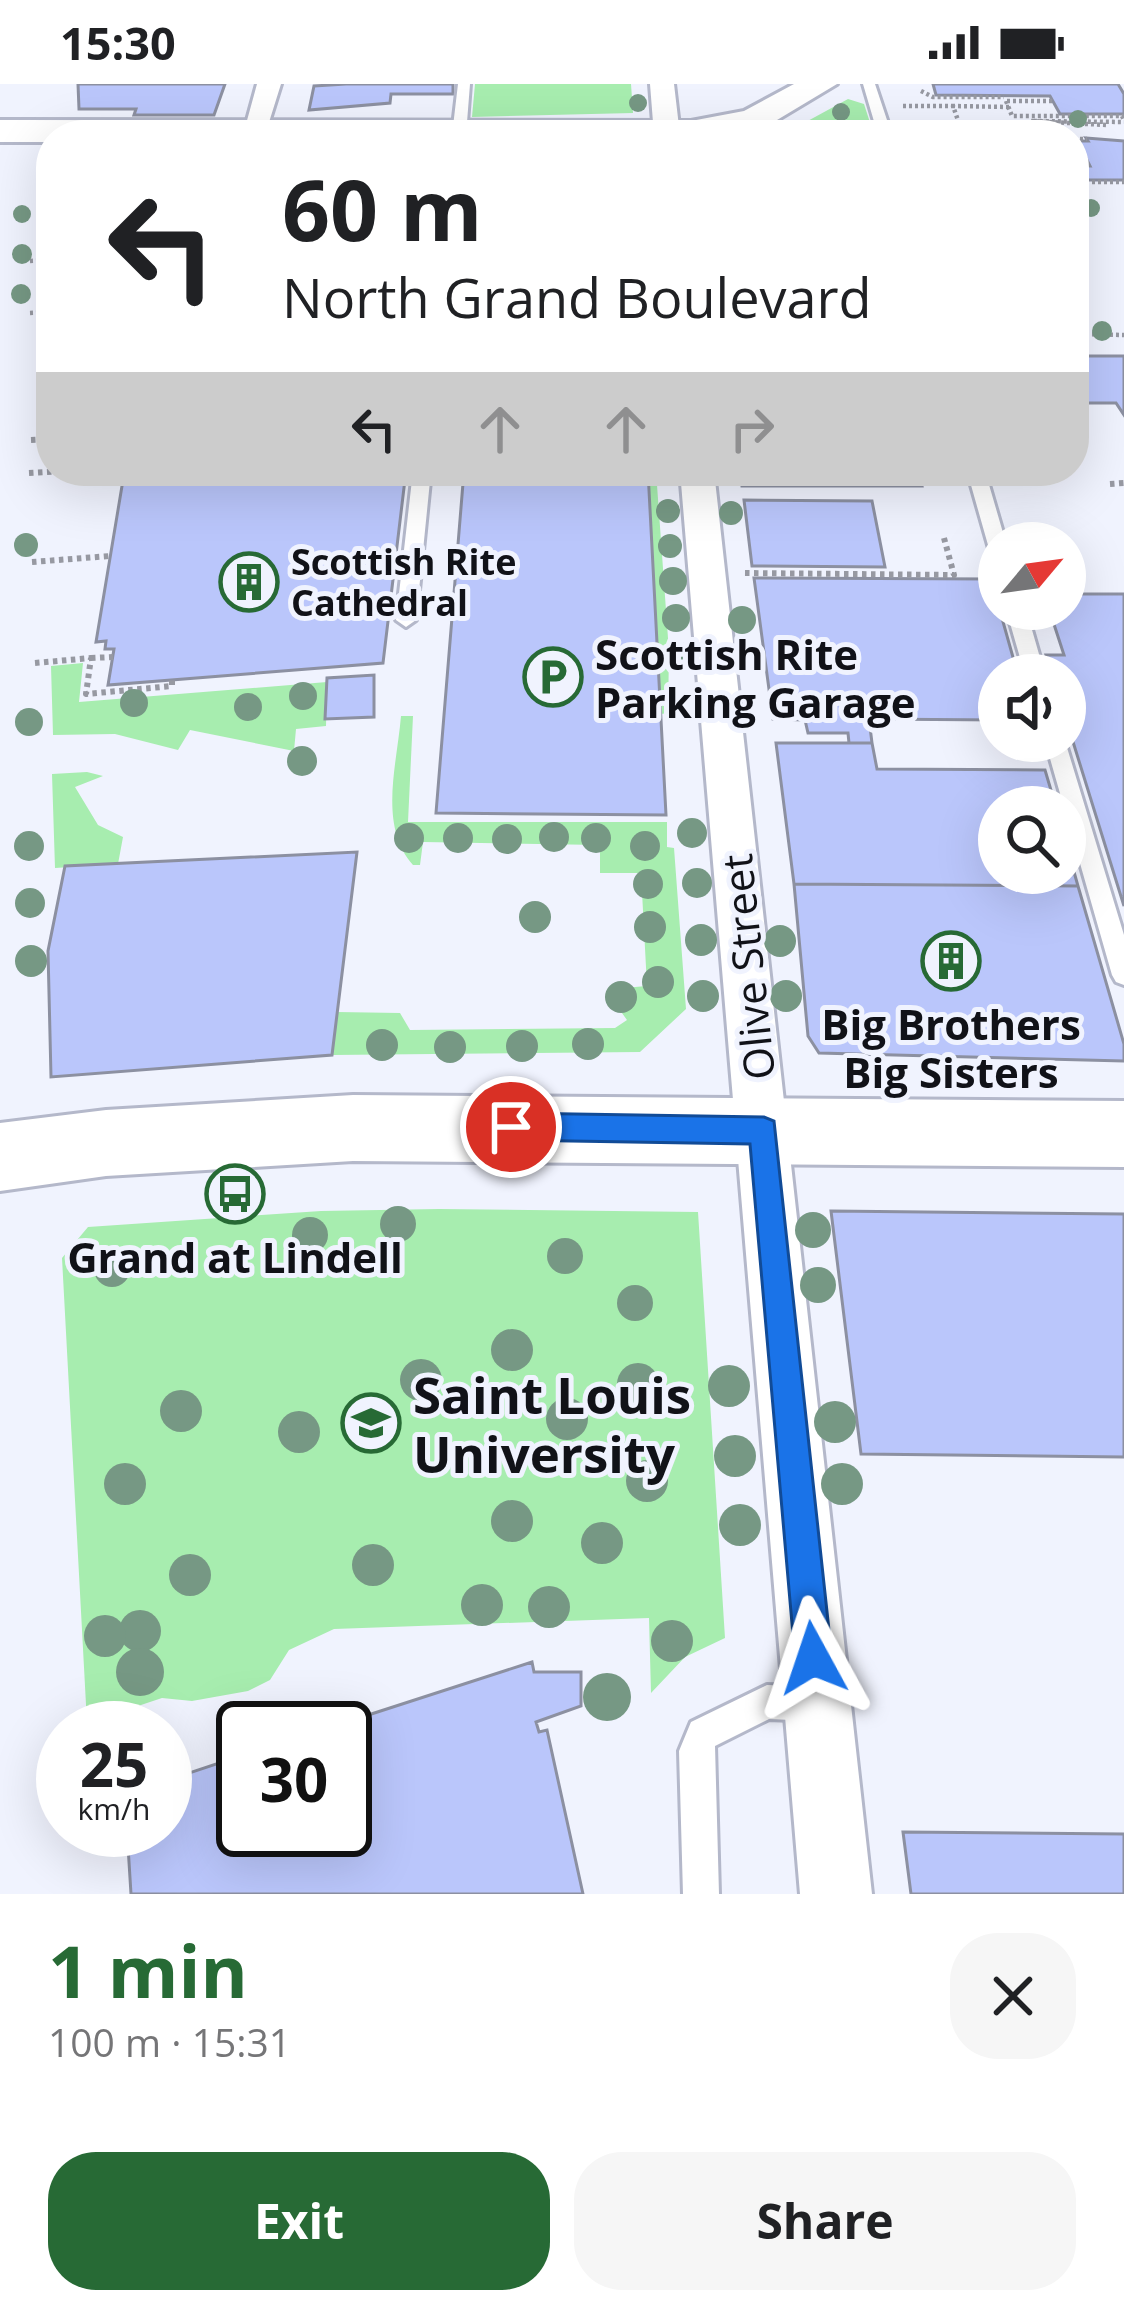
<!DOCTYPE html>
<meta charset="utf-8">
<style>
body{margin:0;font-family:"Open Sans",sans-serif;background:#f6f6f6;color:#202124;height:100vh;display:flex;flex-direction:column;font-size:45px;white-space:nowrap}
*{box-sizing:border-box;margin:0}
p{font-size:39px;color:#757577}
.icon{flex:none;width:66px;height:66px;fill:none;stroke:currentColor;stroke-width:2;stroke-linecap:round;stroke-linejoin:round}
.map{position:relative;height:1810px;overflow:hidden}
.details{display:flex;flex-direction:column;background:#fff;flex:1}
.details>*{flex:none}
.banner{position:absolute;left:36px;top:36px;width:1053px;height:366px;border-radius:48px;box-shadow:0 12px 48px #0002;background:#fff;color:#202124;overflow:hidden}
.needle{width:78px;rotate:61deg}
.buttons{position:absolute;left:978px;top:438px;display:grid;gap:24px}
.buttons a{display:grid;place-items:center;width:108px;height:108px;border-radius:50%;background:#fff;box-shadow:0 12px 48px #0002;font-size:60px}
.speed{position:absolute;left:36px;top:1617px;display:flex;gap:24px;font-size:60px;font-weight:700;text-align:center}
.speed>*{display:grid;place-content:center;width:156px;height:156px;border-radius:50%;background:#fff;box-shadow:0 12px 48px #0002;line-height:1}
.speed small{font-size:30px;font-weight:400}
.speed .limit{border:6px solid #111;border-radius:18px;background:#fff;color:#111}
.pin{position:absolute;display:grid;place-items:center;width:102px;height:102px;color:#fff;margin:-51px;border:6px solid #fff;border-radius:50%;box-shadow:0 3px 12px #0007}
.me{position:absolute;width:132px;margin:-66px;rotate:355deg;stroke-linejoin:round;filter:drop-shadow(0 0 9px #0008)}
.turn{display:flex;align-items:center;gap:42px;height:252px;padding:0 48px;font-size:54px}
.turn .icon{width:156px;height:156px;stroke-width:2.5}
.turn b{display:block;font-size:84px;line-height:102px}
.lanes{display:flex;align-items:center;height:114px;padding:0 48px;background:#0003;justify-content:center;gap:60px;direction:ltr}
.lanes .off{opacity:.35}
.round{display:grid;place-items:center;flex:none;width:126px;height:126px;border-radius:48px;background:#f6f6f6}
.summary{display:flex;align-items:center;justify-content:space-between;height:204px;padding:0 48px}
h1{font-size:72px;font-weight:700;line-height:90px;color:#276a35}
.button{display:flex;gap:24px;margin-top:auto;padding:24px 48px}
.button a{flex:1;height:138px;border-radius:48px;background:#276a35;color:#fff;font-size:48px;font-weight:700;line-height:138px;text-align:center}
.button a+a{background:#f6f6f6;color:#202124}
.status{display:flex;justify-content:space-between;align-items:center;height:84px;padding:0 60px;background:#fff;direction:ltr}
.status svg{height:33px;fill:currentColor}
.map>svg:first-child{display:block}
.green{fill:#a7edaf}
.building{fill:#bac6fb;stroke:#8c90a1;stroke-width:3}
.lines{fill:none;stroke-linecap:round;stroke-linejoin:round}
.lane-casing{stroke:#b4b8ca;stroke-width:6}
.street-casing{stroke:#b4b8ca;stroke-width:6}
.secondary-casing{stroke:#b4b8ca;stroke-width:6}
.primary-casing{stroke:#b4b8ca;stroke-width:6}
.path-far1{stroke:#9799a2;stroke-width:4.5;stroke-dasharray:3 3;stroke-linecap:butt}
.path{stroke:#9799a2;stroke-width:6;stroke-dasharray:4.5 4.5;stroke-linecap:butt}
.lane{fill:#fff;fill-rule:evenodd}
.street{fill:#fff;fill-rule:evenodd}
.secondary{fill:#fff;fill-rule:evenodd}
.primary{fill:#fff;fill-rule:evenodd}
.tree{fill:#769884}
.route{fill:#1a73e8;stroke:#114b97;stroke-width:3}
.labels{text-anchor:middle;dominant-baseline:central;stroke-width:10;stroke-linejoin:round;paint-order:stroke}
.far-poi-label{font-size:36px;font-weight:bold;fill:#111218;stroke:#f0f3fe;text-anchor:start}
.poi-label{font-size:42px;font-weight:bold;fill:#111218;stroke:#f0f3fe}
.street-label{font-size:42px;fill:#111218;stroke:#f0f3fe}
.near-poi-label{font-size:51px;font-weight:bold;fill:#111218;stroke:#f0f3fe;text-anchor:start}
</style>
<div class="status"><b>15:30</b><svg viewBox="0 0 49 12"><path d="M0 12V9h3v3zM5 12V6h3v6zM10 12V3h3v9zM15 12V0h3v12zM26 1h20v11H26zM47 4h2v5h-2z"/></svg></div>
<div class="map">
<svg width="1124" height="1810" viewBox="0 0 1124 1810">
<rect width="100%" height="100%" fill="#f0f3fe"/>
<path class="green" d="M475 0H631L633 29 472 33Z
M848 15 864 20 874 51H782Z
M648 387H656L669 568 668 629 661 630Z
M83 579 79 618 327 598 326 642 296 645 294 667 190 646 178 666 115 650 53 651 51 582Z
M401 632H413L408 738H667V763L674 764 686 925 640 968 332 971 337 928 400 929 410 946 615 944 627 936 609 911 611 905 647 902 641 789H600V761L423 758 420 781H413C378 742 397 681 401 632Z
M87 688 103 692 75 703 98 741 123 753 118 780 55 784 52 690Z
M439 1125 698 1128 725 1554 685 1573 651 1609 649 1534 334 1545 289 1566 270 1596 248 1607 192 1617 162 1614 87 1639 62 1174 88 1143 321 1127Z"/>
<path class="building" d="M78 0H225L214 31H134L136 25H79Z
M346 0H453V10H391L390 19 309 26 314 2Z
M933 0H1118L1124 10V30H1060L1050 12 936 11Z
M1086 54 1124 57V96H1074V82H1090L1084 70H1074V57H1088Z
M1074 272H1124V331L1116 319H1074Z
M406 387 383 579 108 601 114 565H105L106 557 96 558 123 396 129 395 130 389Z
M464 387H648L666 731 436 729Z
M741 387H919L922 402H742Z
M744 416 872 417 885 483 752 482Z
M754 494 991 495 1018 591H999V636L869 635 872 659H849L848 649H808L805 636 773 635Z
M1065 510H1124V822L1065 632V591H1052L1046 571H1064L1049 525H1065Z
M374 591V633L325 635 327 594Z
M776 659H872L877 685 1045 686 1056 723H999V789H1065V756L1078 802 794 800Z
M357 768 332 971 51 993 48 867 65 782Z
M794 800 1078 802 1124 960V977L819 969 808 952Z
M831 1127 1124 1130V1373L861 1370Z
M532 1578 534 1588H581V1622L536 1638 539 1648 547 1646 583 1810H131L127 1746H165V1697L243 1671V1746H345V1644H328Z
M903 1748 1124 1750V1810H911Z"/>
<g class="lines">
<defs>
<path id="lane" d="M458 0H470L466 51H452Z
M863 0H875L892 51H878Z
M413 387H431L416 536 406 543 396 536Z
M967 387H985L1006 459H999V474L990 468Z
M1006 525H1026L1045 591H1025Z
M1045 657H1065L1124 851V901L1116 898 1112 891Z
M767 1601 815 1603 827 1608 832 1620 827 1632 815 1637 769 1635 715 1662 719 1810H683L679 1667 691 1638Z"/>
<path id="street" d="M257 0H281L265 51H243Z
M650 0H674L680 51H654Z
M680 387H714L872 1810H800Z"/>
<path id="secondary" d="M794 0H837L767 42 729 51H51V58H0V36L691 37 744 27Z"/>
<path id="primary" d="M353 1011 1124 1017V1083L353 1077 106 1092 0 1107V1039L106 1026Z"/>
</defs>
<use href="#lane" class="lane-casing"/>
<use href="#street" class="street-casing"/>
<use href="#secondary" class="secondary-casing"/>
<use href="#primary" class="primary-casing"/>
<path class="path-far1" d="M921 7 933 13H1004
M1006 17 1012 32H1122L1124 36
M1007 17H1053
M903 22H953
M1009 23 953 22 961 45H1034
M1106 41 1031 37 1124 38
M1033 42 1035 48H1067
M1074 55H1087
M1074 98H1124
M30 177 51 176
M30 229 51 228
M1074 250 1124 251
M42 292 51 291"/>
<path class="path" d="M42 292 51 291
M31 356 51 355
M29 389 64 387
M1110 400 1124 399
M32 478 110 472
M745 489 954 491 944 454
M91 574 113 573
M35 579 91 574 86 610 172 602V596"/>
<use href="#lane" class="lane"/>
<use href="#street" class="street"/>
<use href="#secondary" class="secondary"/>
<use href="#primary" class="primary"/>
</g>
<g class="tree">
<circle cx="638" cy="19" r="9"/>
<circle cx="841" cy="28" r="9"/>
<circle cx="1078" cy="35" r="9"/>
<circle cx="1091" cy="124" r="9"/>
<circle cx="22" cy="130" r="9"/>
<circle cx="22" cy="170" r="10"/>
<circle cx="21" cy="210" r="10"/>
<circle cx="1102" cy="247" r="10"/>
<circle cx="668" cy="427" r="12"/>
<circle cx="731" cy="429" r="12"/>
<circle cx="26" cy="461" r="12"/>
<circle cx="670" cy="462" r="12"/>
<circle cx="673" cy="497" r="14"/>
<circle cx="676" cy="534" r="14"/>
<circle cx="742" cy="536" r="14"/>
<circle cx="679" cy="572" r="14"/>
<circle cx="303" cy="612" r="14"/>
<circle cx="134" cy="619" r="14"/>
<circle cx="248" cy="623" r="14"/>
<circle cx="29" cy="638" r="14"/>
<circle cx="302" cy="677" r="15"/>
<circle cx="692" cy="749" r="15"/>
<circle cx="554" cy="753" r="15"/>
<circle cx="409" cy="754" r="15"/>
<circle cx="458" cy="754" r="15"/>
<circle cx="596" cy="754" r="15"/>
<circle cx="507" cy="755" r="15"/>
<circle cx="29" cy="762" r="15"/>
<circle cx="645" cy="762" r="15"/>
<circle cx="697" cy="799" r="15"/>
<circle cx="648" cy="800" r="15"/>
<circle cx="30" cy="819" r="15"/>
<circle cx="535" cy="833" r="16"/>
<circle cx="650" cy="843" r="16"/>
<circle cx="701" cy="856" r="16"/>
<circle cx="780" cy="857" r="16"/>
<circle cx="31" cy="877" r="16"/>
<circle cx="658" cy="898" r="16"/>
<circle cx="703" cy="912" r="16"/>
<circle cx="786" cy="912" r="16"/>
<circle cx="621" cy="913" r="16"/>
<circle cx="588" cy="960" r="16"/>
<circle cx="382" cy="961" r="16"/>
<circle cx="522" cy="962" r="16"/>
<circle cx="450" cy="963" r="16"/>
<circle cx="398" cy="1140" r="18"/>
<circle cx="813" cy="1146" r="18"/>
<circle cx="310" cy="1151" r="18"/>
<circle cx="565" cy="1172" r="18"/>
<circle cx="112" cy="1185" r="18"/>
<circle cx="818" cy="1201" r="18"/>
<circle cx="635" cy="1219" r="18"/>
<circle cx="512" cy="1266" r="21"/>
<circle cx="421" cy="1296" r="21"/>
<circle cx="638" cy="1300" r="21"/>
<circle cx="729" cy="1302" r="21"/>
<circle cx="181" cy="1327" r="21"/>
<circle cx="567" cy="1335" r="21"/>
<circle cx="835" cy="1338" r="21"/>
<circle cx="299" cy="1348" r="21"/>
<circle cx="735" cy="1372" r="21"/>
<circle cx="647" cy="1397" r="21"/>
<circle cx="125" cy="1400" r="21"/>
<circle cx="842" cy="1400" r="21"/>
<circle cx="512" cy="1437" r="21"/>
<circle cx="740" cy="1441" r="21"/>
<circle cx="602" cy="1459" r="21"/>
<circle cx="373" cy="1481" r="21"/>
<circle cx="190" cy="1491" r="21"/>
<circle cx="482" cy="1521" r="21"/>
<circle cx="549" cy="1523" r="21"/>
<circle cx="140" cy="1547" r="21"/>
<circle cx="105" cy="1552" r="21"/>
<circle cx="672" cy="1557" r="21"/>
<circle cx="140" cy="1588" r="24"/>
<circle cx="607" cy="1613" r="24"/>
</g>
<path class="route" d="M511 1029 764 1033 774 1037 832 1574 826 1587 813 1592 800 1587 795 1574 750 1060 511 1056 501 1052 497 1043 501 1033Z"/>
<defs>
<symbol id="building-ring" viewBox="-11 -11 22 22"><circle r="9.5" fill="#f0f3fe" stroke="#276a35" stroke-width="1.5"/><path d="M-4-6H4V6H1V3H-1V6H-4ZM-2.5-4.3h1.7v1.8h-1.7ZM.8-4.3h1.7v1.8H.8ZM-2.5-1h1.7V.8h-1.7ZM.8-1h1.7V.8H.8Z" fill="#276a35"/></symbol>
<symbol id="parking-ring" viewBox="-11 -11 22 22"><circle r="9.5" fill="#f0f3fe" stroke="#276a35" stroke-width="1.5"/><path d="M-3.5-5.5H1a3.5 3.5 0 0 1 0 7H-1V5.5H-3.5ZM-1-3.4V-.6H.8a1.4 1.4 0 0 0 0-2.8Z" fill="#276a35"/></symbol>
<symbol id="bus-ring" viewBox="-11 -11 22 22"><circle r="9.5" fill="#f0f3fe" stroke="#276a35" stroke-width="1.5"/><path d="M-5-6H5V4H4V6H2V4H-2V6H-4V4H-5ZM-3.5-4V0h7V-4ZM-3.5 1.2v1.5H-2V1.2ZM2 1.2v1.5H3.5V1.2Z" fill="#276a35"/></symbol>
<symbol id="university-ring" viewBox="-11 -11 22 22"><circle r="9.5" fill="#f0f3fe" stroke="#276a35" stroke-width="1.5"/><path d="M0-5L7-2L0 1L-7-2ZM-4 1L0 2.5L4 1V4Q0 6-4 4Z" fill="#276a35"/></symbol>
</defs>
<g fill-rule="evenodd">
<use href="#building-ring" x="216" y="465" width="66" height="66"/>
<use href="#parking-ring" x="520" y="560" width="66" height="66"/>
<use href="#building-ring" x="918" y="844" width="66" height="66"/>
<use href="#bus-ring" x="202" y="1077" width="66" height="66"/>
<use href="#university-ring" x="338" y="1306" width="66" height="66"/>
</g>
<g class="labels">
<g class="far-poi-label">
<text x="291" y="477">Scottish Rite<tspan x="291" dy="41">Cathedral</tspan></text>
</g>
<g class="poi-label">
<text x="595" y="569" text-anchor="start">Scottish Rite<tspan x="595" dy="48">Parking Garage</tspan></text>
<text x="951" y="939">Big Brothers<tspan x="951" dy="48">Big Sisters</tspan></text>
<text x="235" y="1172">Grand at Lindell</text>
</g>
<g class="street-label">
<text transform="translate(747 883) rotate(-96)">Olive Street</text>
</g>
<g class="near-poi-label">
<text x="413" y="1310">Saint Louis<tspan x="413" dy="59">University</tspan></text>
</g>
</g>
</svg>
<div class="buttons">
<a><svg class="needle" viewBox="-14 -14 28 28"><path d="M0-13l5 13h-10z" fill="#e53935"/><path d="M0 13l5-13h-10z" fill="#757577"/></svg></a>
<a><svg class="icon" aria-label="sound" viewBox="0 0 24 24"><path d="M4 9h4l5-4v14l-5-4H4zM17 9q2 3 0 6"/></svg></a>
<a><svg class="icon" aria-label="search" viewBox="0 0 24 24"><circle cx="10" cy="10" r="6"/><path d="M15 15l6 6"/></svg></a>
</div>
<div class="speed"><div>25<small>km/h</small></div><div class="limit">30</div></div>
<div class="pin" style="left:511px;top:1043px;background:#d93025"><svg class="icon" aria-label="arrive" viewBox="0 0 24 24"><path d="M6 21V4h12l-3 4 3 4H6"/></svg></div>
<svg class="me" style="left:813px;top:1574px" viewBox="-20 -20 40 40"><path d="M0-17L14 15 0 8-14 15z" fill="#1a73e8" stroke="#fff" stroke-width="4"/></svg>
<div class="banner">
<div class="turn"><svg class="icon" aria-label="left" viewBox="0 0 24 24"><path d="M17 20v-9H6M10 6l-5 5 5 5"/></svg><div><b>60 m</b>North Grand Boulevard</div></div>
<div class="lanes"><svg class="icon" aria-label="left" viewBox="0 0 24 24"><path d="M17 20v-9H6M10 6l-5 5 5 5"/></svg><svg class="icon off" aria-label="ahead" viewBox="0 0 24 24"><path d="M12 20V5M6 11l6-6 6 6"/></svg><svg class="icon off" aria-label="ahead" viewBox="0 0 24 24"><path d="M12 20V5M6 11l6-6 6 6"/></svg><svg class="icon off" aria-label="right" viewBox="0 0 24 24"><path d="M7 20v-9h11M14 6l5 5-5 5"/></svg></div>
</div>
</div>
<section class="details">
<div class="summary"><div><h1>1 min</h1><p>100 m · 15:31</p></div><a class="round"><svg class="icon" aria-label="close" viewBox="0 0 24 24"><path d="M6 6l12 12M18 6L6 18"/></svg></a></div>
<div class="button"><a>Exit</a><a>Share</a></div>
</section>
